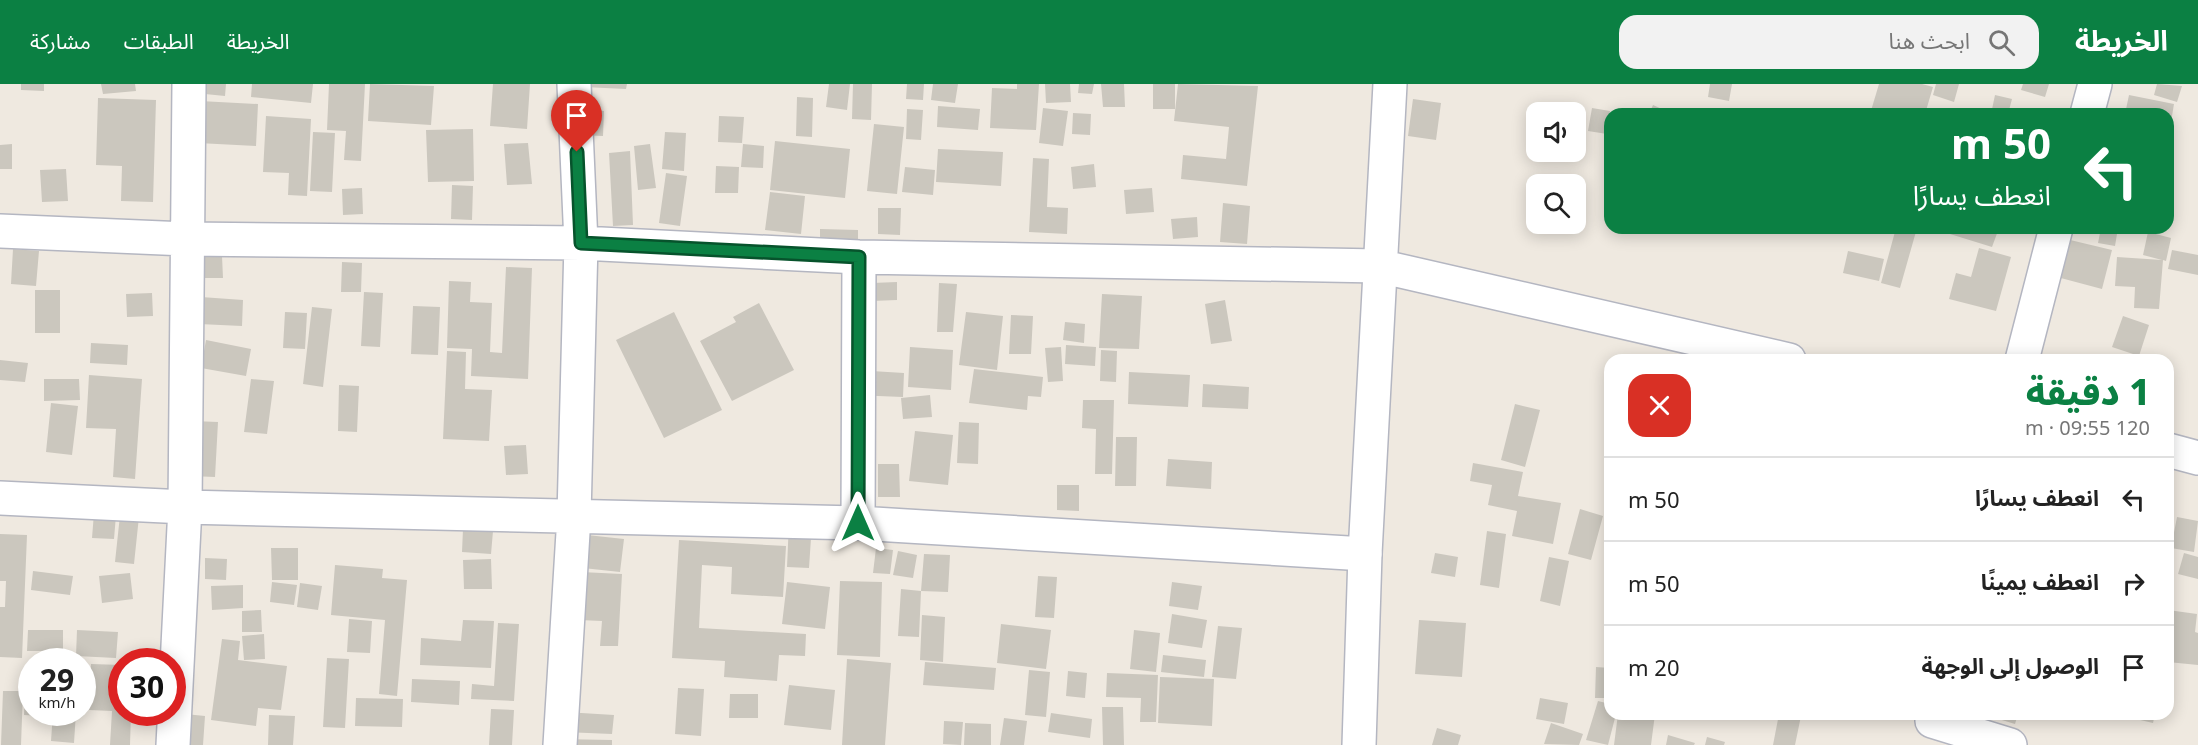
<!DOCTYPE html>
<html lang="ar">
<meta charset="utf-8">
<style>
body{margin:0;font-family:"Noto Sans","Noto Sans Arabic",sans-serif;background:#f2f2f2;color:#222;direction:rtl;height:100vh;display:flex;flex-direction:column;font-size:22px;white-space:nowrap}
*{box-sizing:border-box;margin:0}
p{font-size:20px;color:#767676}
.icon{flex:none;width:33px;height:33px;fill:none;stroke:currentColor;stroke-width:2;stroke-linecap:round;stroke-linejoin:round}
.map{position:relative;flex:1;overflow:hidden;direction:ltr}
.side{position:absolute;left:1604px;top:270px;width:570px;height:366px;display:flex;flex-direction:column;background:#fff;border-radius:18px;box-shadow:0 3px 15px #0003;direction:rtl}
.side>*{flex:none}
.top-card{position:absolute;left:1604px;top:24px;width:570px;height:126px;border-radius:18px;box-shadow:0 3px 15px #0003;direction:rtl;background:#0b8043;color:#fff;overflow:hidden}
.buttons{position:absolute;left:1526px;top:18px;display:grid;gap:12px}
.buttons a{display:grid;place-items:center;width:60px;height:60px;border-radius:12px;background:#fff;box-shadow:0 3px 15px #0003;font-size:30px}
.speed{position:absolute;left:18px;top:564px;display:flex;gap:12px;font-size:30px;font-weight:700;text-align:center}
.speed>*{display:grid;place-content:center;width:78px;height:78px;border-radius:50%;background:#fff;box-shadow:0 3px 15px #0003;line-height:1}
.speed small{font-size:15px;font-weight:400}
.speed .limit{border:9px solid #d22;background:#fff;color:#111}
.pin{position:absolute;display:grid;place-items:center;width:51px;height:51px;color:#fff;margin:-62px -26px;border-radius:50% 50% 50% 0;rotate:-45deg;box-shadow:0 0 6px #0007}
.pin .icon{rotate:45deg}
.me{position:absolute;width:66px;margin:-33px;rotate:0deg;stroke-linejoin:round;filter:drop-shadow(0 0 4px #0008)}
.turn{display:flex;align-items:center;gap:21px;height:126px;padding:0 24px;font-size:27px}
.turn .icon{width:78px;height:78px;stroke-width:2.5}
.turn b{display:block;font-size:42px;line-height:51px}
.round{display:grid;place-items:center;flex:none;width:63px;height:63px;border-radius:18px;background:#f2f2f2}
.headline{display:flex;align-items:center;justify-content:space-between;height:102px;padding:0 24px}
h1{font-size:36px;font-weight:800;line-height:45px;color:#0b8043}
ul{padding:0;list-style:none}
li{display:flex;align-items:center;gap:18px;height:84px;padding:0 24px;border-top:2px solid #e0e0e0}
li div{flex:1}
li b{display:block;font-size:22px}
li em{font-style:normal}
header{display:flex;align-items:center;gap:36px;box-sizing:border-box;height:84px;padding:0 30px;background:#0b8043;color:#fff}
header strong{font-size:28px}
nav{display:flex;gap:33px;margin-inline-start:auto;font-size:21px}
.search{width:420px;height:54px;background:#f2f2f2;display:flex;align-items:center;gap:15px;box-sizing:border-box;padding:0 21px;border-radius:18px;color:#767676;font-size:22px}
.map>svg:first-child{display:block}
.building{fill:#cbc7be}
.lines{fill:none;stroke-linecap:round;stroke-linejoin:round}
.minor-casing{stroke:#b4b6c1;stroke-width:36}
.tertiary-casing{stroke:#b4b6c1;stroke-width:36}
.minor{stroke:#fff;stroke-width:33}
.tertiary{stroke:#fff;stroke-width:33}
.route-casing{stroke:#07532c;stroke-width:15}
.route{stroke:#0b8043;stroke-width:10}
</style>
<header>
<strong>الخريطة</strong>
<div class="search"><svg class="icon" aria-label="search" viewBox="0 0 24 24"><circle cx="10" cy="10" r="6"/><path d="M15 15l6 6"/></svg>ابحث هنا</div>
<nav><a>الخريطة</a><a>الطبقات</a><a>مشاركة</a></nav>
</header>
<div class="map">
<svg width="2198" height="661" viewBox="0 0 2198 661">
<rect width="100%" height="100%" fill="#efe9e0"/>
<path class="building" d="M21 0H44V7L21 6Z
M101 0H135L136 7 103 10Z
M206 0H226L225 12 205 10Z
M252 0H313L311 19 251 13Z
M329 0H365L361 77 344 76 346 47 327 46Z
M370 0 434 2 431 41 368 37Z
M493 0H530L527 45 490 42Z
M584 0H627L626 5 584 3Z
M829 0H850L847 26 826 23Z
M853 0H872L871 36 852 35Z
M907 0H924L923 16 906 15Z
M933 0H958L955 19 931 16Z
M1017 0H1039L1036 46 990 44 992 4 1017 5Z
M1045 0H1070L1071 18 1046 19Z
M1079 0H1094L1092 10 1078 9Z
M1101 0H1124L1125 23H1103Z
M1153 0H1175V25H1153Z
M1178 0 1258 2 1247 102 1181 95 1183 71 1226 75 1229 43 1174 37Z
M1710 0H1732L1729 17 1708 13Z
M1879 0H1922L1933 3 1925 30H1870Z
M1936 0H1959L1954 18 1933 11Z
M2023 0H2049L2045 13 2021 6Z
M2157 0 2182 2 2177 18 2154 11Z
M1995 11 2012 15 2008 30H1991Z
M2129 11 2174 20 2169 50 2168 30H2125Z
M797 13 813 14 812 53 796 52Z
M98 14 156 16 153 118 121 117 122 82 96 81Z
M1413 15 1441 19 1436 56 1408 52Z
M200 17 258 20 256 62 198 59Z
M1653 21 1673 30H1649Z
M938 22 980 25 978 46 937 43Z
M1043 24 1068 27 1063 62 1039 59Z
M1592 24 1610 27 1607 50 1588 47Z
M578 25 604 27 603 52 577 51Z
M907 25 923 26 921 56 906 55Z
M1073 29 1091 30 1090 51 1072 50Z
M266 32 311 35 307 112 288 111 289 89 263 88Z
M719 32 744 33 742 59 718 58Z
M874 40 904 43 897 110 867 107Z
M473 45 474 97 428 98 426 46Z
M313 48 335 49 332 108 310 107Z
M665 48 686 49 684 87 662 85Z
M775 57 850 65 845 114 770 106Z
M528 59 532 100 507 101 504 60Z
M12 60V85H0V61Z
M650 60 656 104 638 106 634 62Z
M743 60 764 62 763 84 741 83Z
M938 65 1003 68 1001 102 936 98Z
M630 67 633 141 613 142 609 69Z
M1033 74 1049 75 1047 123 1068 124 1067 150 1029 148Z
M1094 80 1096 103 1073 105 1071 83Z
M716 82 739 83 738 109H715Z
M905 83 935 86 933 111 902 108Z
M66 85 68 117 42 118 40 86Z
M666 89 687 92 680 142 659 139Z
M452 101 473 102 472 136 451 135Z
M362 104 363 130 343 131 342 105Z
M1152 104 1154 128 1126 130 1124 106Z
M770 108 805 112 801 150 765 146Z
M1223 119 1250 122 1247 160 1220 158Z
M878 124H901L900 151 878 150Z
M1197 133 1198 153 1173 155 1171 135Z
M1896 144H1917L1900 204 1881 199Z
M1952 144H1999L1992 163 1950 150Z
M2101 144H2118L2115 162 2098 159Z
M820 145 858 146V171L820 170Z
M2148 148 2171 154 2166 177 2163 176 2159 225 2134 224 2135 203 2115 202 2117 173 2162 176 2143 171Z
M2066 155 2112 166 2102 205 2057 193Z
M1979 164 2011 173 1996 227 1949 215 1956 189 1971 193Z
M13 165 39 167 36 202 11 200Z
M2172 166 2198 171V191L2168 185Z
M1848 167 1884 175 1879 197 1843 189Z
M196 172H222L223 194H196Z
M342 178 362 179 361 208H341Z
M506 183 532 184 528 295 471 292 472 265 447 264 449 197 471 198 470 218 492 219 490 268 502 269Z
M897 198V216L872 217V199Z
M939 199 957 200 953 248H937Z
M35 206H60V249H35Z
M364 208 383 209 380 263 361 262Z
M152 209 153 232 127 233 126 210Z
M1102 210 1142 212 1139 265 1099 264Z
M201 213 243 216 242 242 199 240Z
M1225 216 1232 257 1211 260 1205 220Z
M759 219 794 286 732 317 700 257 736 238 733 233Z
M413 222 440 223 438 271 411 270Z
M312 223 332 225 323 303 303 300Z
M285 228 307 229 305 265 283 264Z
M674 228 722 326 664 354 616 256Z
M966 228 1003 232 997 286 959 281Z
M1011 231 1033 232 1031 270H1009Z
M2123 232 2149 241 2139 272 2112 263Z
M1065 238 1085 240 1084 259 1063 256Z
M206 256 251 265 246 292 201 284Z
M91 259 128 261 127 281 90 279Z
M1066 261 1096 263 1095 282 1065 280Z
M910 263 953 266 951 306 908 303Z
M1061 263 1063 297 1048 298 1045 264Z
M1101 266 1117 267 1116 298 1100 297Z
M447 267 466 268 465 305 492 306 489 357 443 355Z
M0 276 28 279 25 298 0 296Z
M974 285 1043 293 1041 313 1028 312 1027 326 969 319Z
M855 286 904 289 903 313 853 311Z
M1129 288 1190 291 1188 323 1128 320Z
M89 291 142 295 135 395 113 393 116 345 86 344Z
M44 295H79L80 316 44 317Z
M251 295 274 297 267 350 244 348Z
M1203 300 1249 303 1248 325 1202 323Z
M339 301 359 302 357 348 338 347Z
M930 311 932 333 903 335 901 314Z
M1083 316H1114L1112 390H1095L1096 345 1082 344Z
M51 319 78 322 72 371 46 368Z
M1515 320 1540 326 1525 383 1501 376Z
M193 337 218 338 215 393 190 392Z
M959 338 979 339 978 380 957 379Z
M915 347 953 351 948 401 909 397Z
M1116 353H1137L1136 402H1115Z
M526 361 528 390 506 391 504 362Z
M1168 375 1212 378 1211 405 1166 402Z
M1473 379 1523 388 1518 412 1561 419 1553 460 1512 452 1517 427 1488 421 1492 401 1470 397Z
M878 380H899L900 413H878Z
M1057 401H1079V427L1057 426Z
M121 422 140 423 134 480 115 478Z
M1580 425 1603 432 1591 476 1568 470Z
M94 429 116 431 114 455 92 454Z
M2177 433 2198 437 2194 468 2171 464Z
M789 438 812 439 809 484 787 483Z
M463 445 493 447 491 470 462 468Z
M1487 447 1506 450 1499 504 1480 501Z
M0 450 27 451 22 574 0 573V523H5L6 497H0Z
M587 451 624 455 620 488 583 484Z
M679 456 786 462 783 513 731 510 732 483 702 481 699 544 806 550 805 572 779 571 777 597 724 593 725 577 672 574Z
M271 464H298V496H272Z
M876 464 893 466 890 490 873 489Z
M898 467 917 471 913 494 893 491Z
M1435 469 1458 473 1455 493 1431 489Z
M2184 469 2198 473V495L2178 490Z
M924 470 950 471 948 508 921 507Z
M1549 473 1569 477 1560 522 1540 517Z
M205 474 227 475 226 496 205 495Z
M491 475 492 505H464L463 476Z
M335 481 383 485 382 494 407 496 397 612 379 610 385 536 331 531Z
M33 487 73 492 70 511 31 506Z
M581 488 622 490 618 562H600L602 537 579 536Z
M130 489 133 515 102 519 99 492Z
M1038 492 1057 493 1054 534 1035 533Z
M840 497 882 498 880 573 837 571Z
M272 498 297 501 294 521 270 518Z
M787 498 830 503 825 545 782 540Z
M1172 498 1202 502 1198 526 1169 522Z
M300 499 322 502 318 526 297 523Z
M243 501V524L212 526 211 502Z
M901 505 921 507 919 553 898 552Z
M261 526 262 548H242V527Z
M2168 526 2197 530 2195 548 2198 549V581L2168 578Z
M1172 530 1207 536 1202 564 1168 559Z
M922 531 945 533 943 578 920 576Z
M349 535 372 537 370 569 347 568Z
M463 536 494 537 491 584 420 581 421 554 461 557Z
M1419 536 1466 539 1462 593 1415 590Z
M498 539 519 540 514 617 471 615 472 600 494 602Z
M1001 540 1051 546 1046 585 997 579Z
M1218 542 1242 544 1236 595 1212 593Z
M28 546H63V567H27Z
M77 546 118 548 116 574 76 572Z
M1134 546 1160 549 1156 588 1130 585Z
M264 550 265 575 244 576 242 552Z
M222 555 240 557 238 576 287 582 281 626 258 624 256 642 211 636Z
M1163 571 1206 576 1204 593 1161 588Z
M327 574 349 575 345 644 323 643Z
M847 575 891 579 885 661H842Z
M925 578 996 584 994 606 923 601Z
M91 580 122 581V628H131L130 661H110L112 627 89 626Z
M26 583 32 584V628H42V632L24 631Z
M1596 583 1610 584V614H1595Z
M1029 586 1050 588 1046 633 1025 631Z
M1068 587 1087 589 1085 614 1066 612Z
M1107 589 1158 591 1156 638H1140L1141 614 1106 613Z
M1160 593 1214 595 1212 642 1158 639Z
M412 595 460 597 459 621 411 618Z
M789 601 835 606 831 646 784 641Z
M678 604 704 605 701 652 675 650Z
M3 607H23L21 661H1Z
M730 610H758V634H729Z
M356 614 403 615 402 643 355 642Z
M1540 614 1568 619 1564 640 1536 635Z
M1598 617 1610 620V630H1616L1608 661 1586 656Z
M1102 623H1123L1124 661H1103Z
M491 625 514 626 512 661H489Z
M53 628H76L74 659 51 657Z
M565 628 614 631 612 650 564 648Z
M1051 629 1092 635 1090 654 1048 648Z
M185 630 205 632 203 661H183Z
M1618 630H1655L1651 661H1614Z
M1779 630 1801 632 1795 661H1773Z
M1982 630H2018L2015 640Z
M2137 630H2155L2153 639 2136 635Z
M269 631 295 632 293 661H268Z
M1004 634 1027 637 1024 661H1000Z
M944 637 963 638 961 661 943 660Z
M965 639 991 640V661H964Z
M1551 639 1583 650 1579 661 1544 660Z
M1437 644 1461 651 1458 661H1432Z
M1668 651 1695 659 1694 661H1666Z
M1707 653 1725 658 1724 661H1705Z
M558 655 612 656V661H558Z"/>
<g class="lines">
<defs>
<path id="minor" d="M2087 30 2095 0
M0 147 186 155 581 159 859 173 1379 182
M2022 276 2056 144
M0 414 185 423 858 439 1365 470
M858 439 859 173
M1933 630 1932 637 2010 661
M173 661 185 423 189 0
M560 661 574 432 581 159 574 0"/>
<path id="tertiary" d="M1379 182 1789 276
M2168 366 2198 374
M1359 661 1365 470 1390 0"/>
</defs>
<use href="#minor" class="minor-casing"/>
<use href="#tertiary" class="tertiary-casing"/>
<use href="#minor" class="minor"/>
<use href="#tertiary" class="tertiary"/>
</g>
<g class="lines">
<defs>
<path id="route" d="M577 68 581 159 859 173 858 439"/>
</defs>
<use href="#route" class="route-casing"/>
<use href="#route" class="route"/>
</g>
</svg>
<div class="buttons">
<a><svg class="icon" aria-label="sound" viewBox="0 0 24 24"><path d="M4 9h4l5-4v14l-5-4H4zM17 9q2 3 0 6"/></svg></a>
<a><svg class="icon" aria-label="search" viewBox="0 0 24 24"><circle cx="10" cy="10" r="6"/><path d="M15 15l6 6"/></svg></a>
</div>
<div class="speed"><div>29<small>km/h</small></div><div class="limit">30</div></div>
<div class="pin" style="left:577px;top:68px;background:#d93025"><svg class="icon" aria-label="arrive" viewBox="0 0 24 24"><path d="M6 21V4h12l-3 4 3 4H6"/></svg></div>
<svg class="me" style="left:858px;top:439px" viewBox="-20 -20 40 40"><path d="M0-17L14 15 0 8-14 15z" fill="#0b8043" stroke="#fff" stroke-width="4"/></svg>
<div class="top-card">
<div class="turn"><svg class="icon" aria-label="left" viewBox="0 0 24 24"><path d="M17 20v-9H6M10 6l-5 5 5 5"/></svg><div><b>50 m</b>انعطف يسارًا</div></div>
</div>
<section class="side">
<div class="headline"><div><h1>1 دقيقة</h1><p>120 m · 09:55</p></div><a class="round" style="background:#d93025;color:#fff"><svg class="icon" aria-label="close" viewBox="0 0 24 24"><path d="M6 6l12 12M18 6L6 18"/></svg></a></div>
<ul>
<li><svg class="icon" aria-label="left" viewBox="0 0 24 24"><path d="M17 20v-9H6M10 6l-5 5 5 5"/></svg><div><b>انعطف يسارًا</b></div><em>50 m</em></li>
<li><svg class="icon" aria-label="right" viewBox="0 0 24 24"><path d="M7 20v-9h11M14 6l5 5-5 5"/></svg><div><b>انعطف يمينًا</b></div><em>50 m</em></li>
<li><svg class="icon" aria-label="arrive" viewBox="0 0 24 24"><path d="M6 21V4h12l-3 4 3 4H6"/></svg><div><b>الوصول إلى الوجهة</b></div><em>20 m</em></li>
</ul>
</section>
</div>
